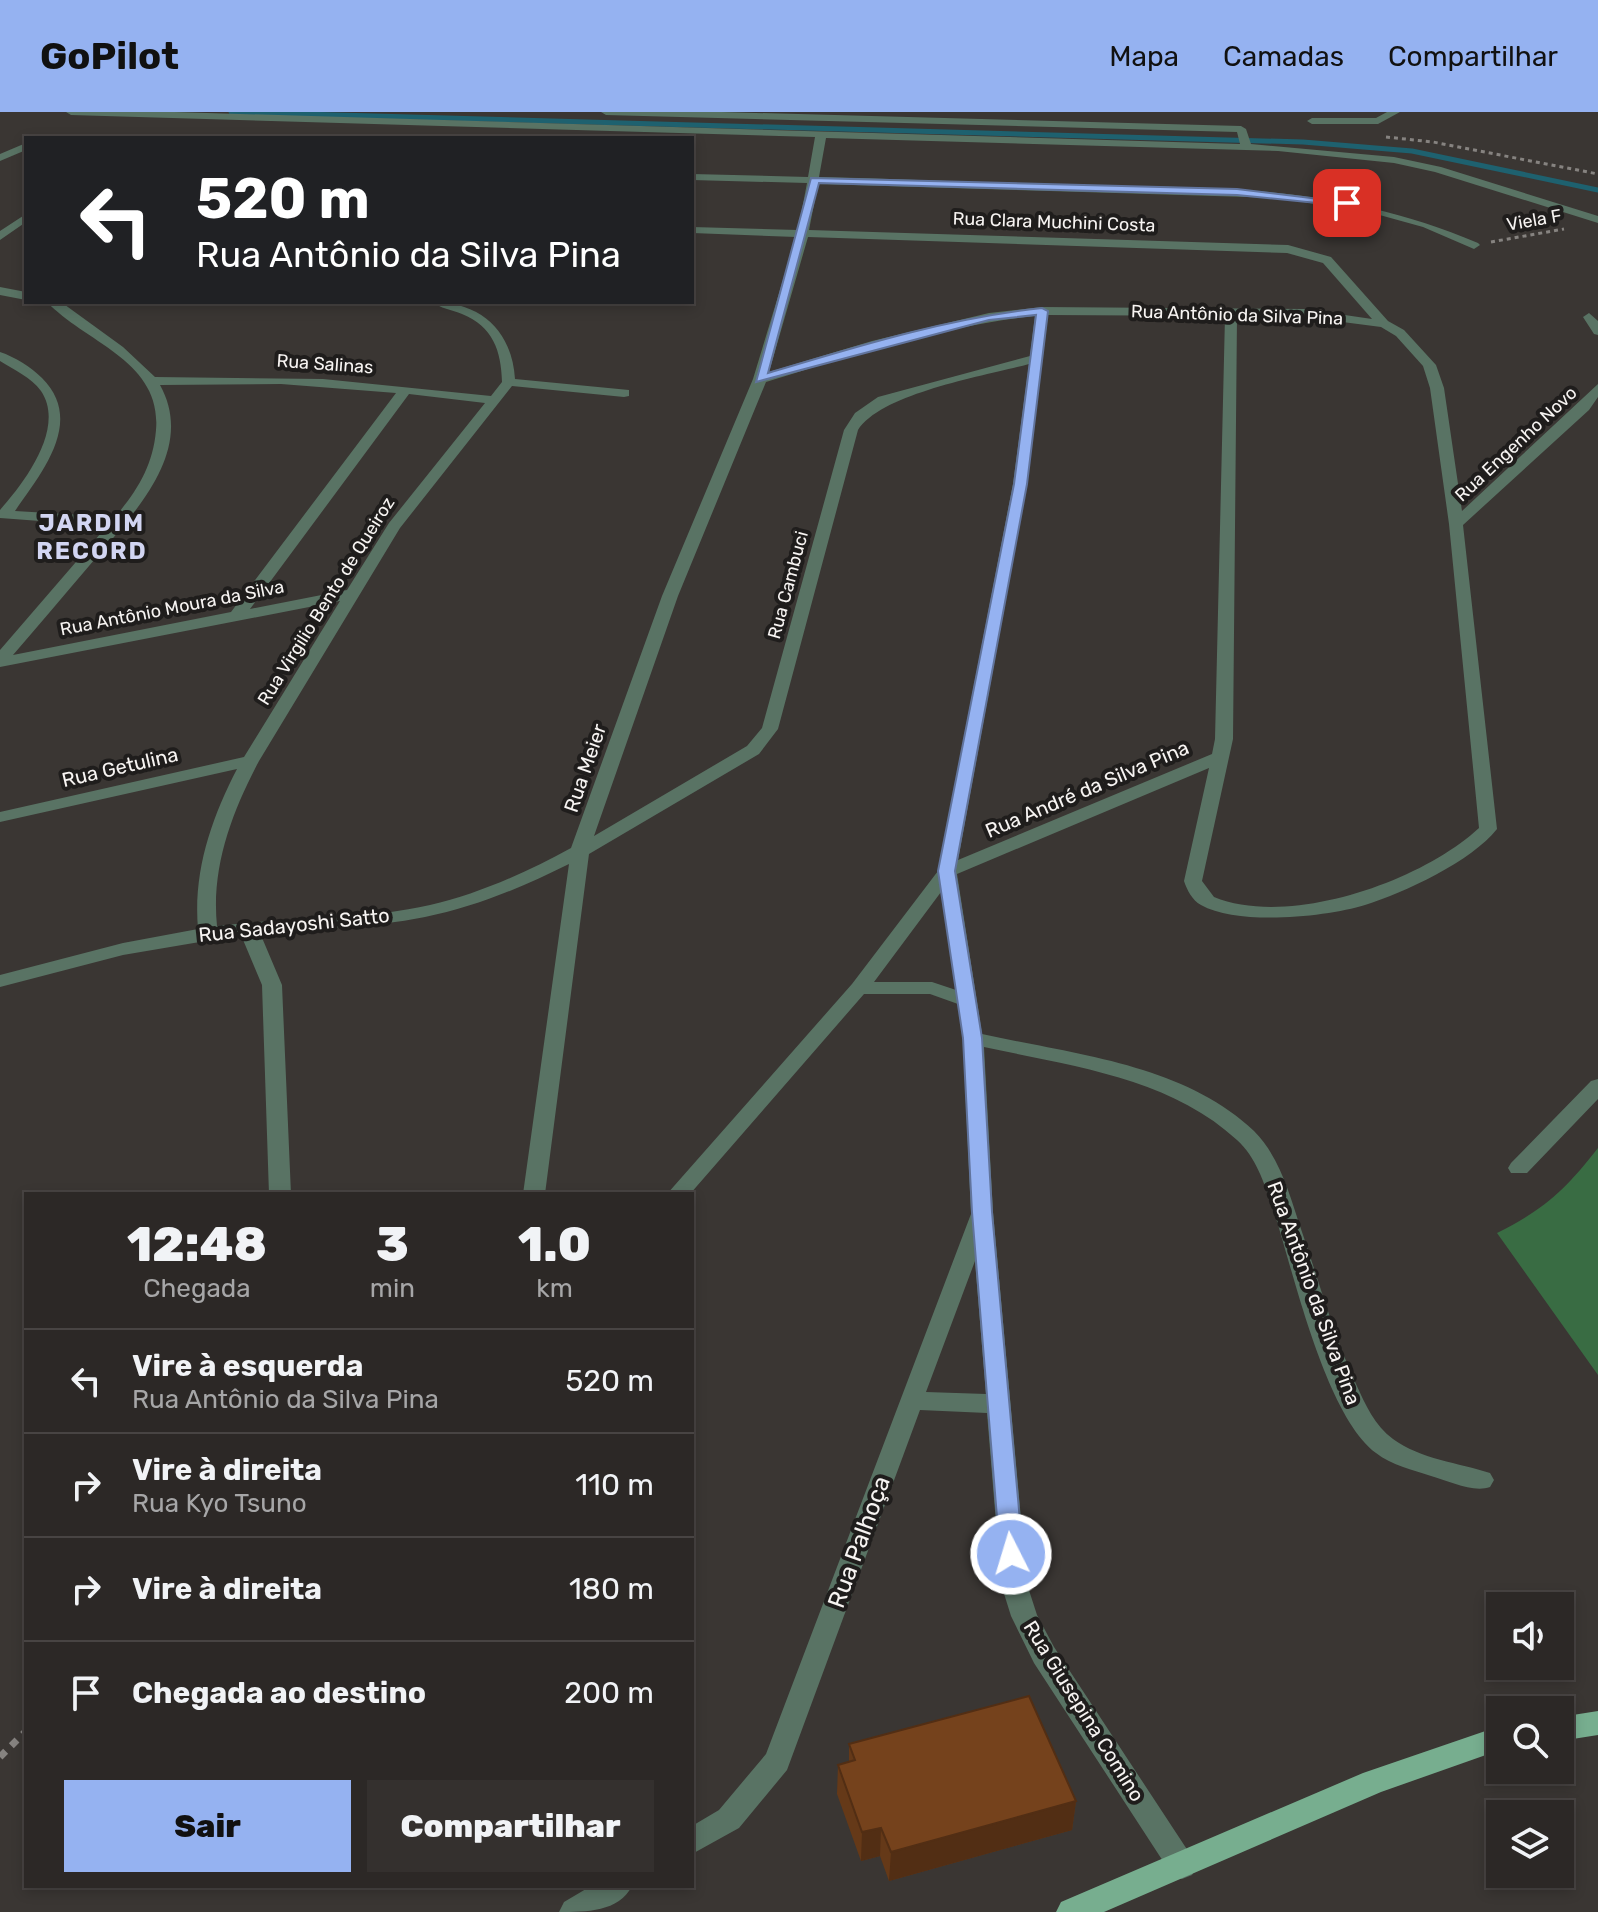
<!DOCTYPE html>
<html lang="pt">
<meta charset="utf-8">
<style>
body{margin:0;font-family:Rubik,sans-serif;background:#34302e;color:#f1f3f6;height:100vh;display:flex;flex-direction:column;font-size:30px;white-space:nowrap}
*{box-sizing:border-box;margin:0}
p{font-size:26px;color:#a6a6a7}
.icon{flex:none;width:44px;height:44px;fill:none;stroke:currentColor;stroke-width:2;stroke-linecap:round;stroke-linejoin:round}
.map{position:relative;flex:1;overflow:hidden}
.drawer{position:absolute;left:24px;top:1080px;width:670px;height:696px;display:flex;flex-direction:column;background:#2c2826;border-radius:0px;box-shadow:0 4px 12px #0003,0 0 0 2px #484443}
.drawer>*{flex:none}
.guide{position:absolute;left:24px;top:24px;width:670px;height:168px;border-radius:0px;box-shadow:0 4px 12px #0003,0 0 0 2px #484443;background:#202124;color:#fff;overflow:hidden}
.buttons{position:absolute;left:1486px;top:1480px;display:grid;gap:16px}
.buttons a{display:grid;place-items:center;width:88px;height:88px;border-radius:0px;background:#2c2826;box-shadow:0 4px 12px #0003,0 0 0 2px #484443;font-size:40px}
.pin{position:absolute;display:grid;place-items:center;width:68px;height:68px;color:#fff;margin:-34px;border-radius:16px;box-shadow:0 4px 12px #0006}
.me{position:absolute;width:88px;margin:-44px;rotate:355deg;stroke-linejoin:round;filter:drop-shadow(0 0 6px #0008)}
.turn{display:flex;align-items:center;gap:28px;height:168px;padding:0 40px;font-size:36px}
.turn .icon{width:104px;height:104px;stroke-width:2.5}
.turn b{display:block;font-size:56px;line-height:68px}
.eta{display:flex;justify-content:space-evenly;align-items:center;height:136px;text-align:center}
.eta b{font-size:48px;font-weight:800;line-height:56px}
.cta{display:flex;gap:16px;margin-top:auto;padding:16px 40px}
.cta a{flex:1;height:92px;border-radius:0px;background:#95b2f1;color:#111;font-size:32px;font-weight:800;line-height:92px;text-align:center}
.cta a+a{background:#34302e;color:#f1f3f6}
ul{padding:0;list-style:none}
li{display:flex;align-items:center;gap:24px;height:104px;padding:0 40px;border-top:2px solid #484443}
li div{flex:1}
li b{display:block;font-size:30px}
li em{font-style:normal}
header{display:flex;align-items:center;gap:48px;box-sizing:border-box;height:112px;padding:0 40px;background:#95b2f1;color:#111}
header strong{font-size:38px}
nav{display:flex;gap:44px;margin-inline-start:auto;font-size:28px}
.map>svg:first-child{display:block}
.green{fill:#396c43}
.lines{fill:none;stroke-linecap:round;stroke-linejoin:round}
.stream{stroke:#1e616f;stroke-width:5}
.path-far1{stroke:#868380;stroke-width:3;stroke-dasharray:4 4;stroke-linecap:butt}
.path{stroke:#868380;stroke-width:7;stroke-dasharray:8 8;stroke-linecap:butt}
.minor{fill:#597364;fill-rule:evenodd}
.major{fill:#77ae8f;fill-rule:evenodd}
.wall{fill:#653918}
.shaded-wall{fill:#522e14}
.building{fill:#75421c;stroke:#522e14;stroke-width:2}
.route{fill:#95b2f1;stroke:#61749d;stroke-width:2}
.labels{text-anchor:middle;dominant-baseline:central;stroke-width:8;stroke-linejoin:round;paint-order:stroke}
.far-street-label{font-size:18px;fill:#f7f4f2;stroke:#1f1d1c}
.street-label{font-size:20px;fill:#f7f4f2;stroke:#1f1d1c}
.far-district-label{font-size:24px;font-weight:bold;letter-spacing:2px;fill:#d2d5f2;stroke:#1f1d1c}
.near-street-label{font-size:24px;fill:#f7f4f2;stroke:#1f1d1c}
</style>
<header>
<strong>GoPilot</strong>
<nav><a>Mapa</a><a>Camadas</a><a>Compartilhar</a></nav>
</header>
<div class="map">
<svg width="1598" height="1800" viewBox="0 0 1598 1800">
<rect width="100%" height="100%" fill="#3a3633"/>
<path class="green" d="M1598 1036V1263L1497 1121C1545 1097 1565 1078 1598 1036Z"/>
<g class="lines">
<path class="stream" d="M231 0 1303 30 1412 39 1598 78"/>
<path class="path-far1" d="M1386 25 1433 30 1598 62
M1491 130 1564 117"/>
<path class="path" d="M0 1645 26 1619"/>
<path class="minor" d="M66 0H175L1240 32 1237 20 606 3 601 0H722L1241 14 1246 17 1251 32 1394 45 1441 55 1598 104V111L1435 60 1394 51 1278 39 826 26 819 65C906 67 993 71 1080 73 1224 76 1342 73 1478 131L1480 133 1474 137 1423 115 1376 102 1279 86 818 72 809 118 1288 133 1331 145 1388 209 1404 218 1436 253 1444 276 1462 399 1598 272V285L1589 298 1463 413 1497 717C1472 749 1404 781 1365 793 1326 805 1238 814 1201 793 1192 788 1187 778 1184 769L1209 656 957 762 982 922C1072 942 1184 952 1254 1019 1280 1045 1290 1084 1301 1117 1319 1169 1333 1222 1356 1272 1365 1292 1375 1314 1393 1327 1420 1347 1459 1351 1490 1361L1494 1368 1490 1375C1473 1381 1449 1369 1431 1364 1413 1358 1391 1353 1376 1341 1326 1304 1294 1163 1275 1103 1266 1077 1258 1047 1237 1028 1169 965 1070 954 984 935L993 1100 1027 1472 1037 1503 1054 1535 1192 1745 1197 1754 1192 1763 1182 1767 1172 1763 1034 1551 1011 1504 1001 1472 987 1301 920 1298 787 1658 739 1716 692 1742V1714L719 1698 766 1642 971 1102 963 926 958 892 930 882H864L690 1082H667L852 872 938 759 1013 372 1029 252C985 264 882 281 858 318L778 617 759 642 589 742 545 1082H523L569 752C523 775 475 795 425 805 370 816 315 816 260 821L282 873 291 1082H269L262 873 241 823 123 843 0 875V863L123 831 198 817C193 760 211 707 237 657L0 710V700L244 645 340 489 0 555V538L107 414 0 406V398C24 371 66 316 41 279 31 265 14 258 0 249V240C15 245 31 255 42 266 85 309 42 360 15 399L115 405C137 379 153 354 156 318 162 249 86 231 47 190H61L123 235 155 265 323 267 491 284 502 270C501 238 493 215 462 202 452 198 440 196 432 190 480 190 512 218 515 267L629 278V284L624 285 512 274 400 416 259 649C232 700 211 755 217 814 287 805 360 809 430 793 479 782 527 760 571 736L662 484 753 267 796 125 692 121V115L798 118 807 71 692 68V62L808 65 815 25 71 3ZM808 125 1287 141 1323 151 1372 207 1304 197 1042 195 989 201 872 229 769 260ZM1048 203 1225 204 1215 627 1212 642 958 748 1027 372ZM1035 204 1030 244 878 285 855 301 844 318 762 616 747 634 594 724 678 484 766 270C854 243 943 214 1035 204ZM1237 204 1304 205 1381 215 1396 224 1423 254 1430 276 1449 412 1479 716C1422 769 1290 816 1214 785L1202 769 1233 627ZM281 272 396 281 231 500 13 543C39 513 64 483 89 454 129 406 198 341 160 273ZM409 282 485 291 389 411 347 478 250 497ZM941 780 956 878 932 870H874ZM975 1149 986 1282 926 1280Z
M1387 0H1400L1378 12H1312L1307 9 1312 6H1376Z
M26 31V38L0 49V42Z
M26 102V110L0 128V119Z
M0 175 26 180V188L0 183Z
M1589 201 1598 209V223L1594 222 1583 205Z
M1598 967V987L1527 1061H1511L1508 1056 1511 1051 1591 969Z
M591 1774H632C619 1800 586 1800 559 1800L564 1790Z"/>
<path class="major" d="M1598 1599V1623L1560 1629V1605Z
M1500 1614V1638L1381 1680 1104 1800H1056L1061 1790 1363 1661Z"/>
</g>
<path class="wall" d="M849 1632 1076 1689 1072 1718 889 1769 880 1744 861 1749 837 1682 838 1653 849 1650Z"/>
<path class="shaded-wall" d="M1076 1689 1072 1718 889 1769 891 1740Z
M881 1716 880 1744 861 1749 862 1720Z"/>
<path class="building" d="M1029 1584 1076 1689 891 1740 881 1716 862 1720 838 1653 855 1648 849 1632Z"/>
<path class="route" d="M811 66 1237 77 1352 91 1347 94 1237 83 819 71 768 261C858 234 948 206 1042 196L1048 199 1027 372 955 759 982 926 992 1100 1023 1442 1020 1449H1003L1000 1442 972 1100 963 926 938 759 1014 372 1036 203 989 208 756 270Z"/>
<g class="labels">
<g class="far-street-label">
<text transform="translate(1534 108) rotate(-10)">Viela F</text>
<text transform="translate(1054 110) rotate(2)">Rua Clara Muchini Costa</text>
<text transform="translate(1237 203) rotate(2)">Rua Antônio da Silva Pina</text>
<text transform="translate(325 252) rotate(4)">Rua Salinas</text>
<text transform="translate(1516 332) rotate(-43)">Rua Engenho Novo</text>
<text transform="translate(788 473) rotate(-75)">Rua Cambuci</text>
<text transform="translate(326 489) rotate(-58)">Rua Virgilio Bento de Queiroz</text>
<text transform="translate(172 496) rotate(-11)">Rua Antônio Moura da Silva</text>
</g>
<g class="street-label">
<text transform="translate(120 655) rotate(-13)">Rua Getulina</text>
<text transform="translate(585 656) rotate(-71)">Rua Meier</text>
<text transform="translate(1087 677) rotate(-23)">Rua André da Silva Pina</text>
<text transform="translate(294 813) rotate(-6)">Rua Sadayoshi Satto</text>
<text transform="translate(1314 1181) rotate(70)">Rua Antônio da Silva Pina</text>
<text transform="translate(1084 1599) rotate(58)">Rua Giusepina Comino</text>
</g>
<g class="far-district-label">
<text x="92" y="411">JARDIM<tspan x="92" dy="28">RECORD</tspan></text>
</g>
<g class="near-street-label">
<text transform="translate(859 1430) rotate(-70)">Rua Palhoça</text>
</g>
</g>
</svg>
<div class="buttons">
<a><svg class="icon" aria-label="sound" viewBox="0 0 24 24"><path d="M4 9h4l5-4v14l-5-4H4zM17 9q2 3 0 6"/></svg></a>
<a><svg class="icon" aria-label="search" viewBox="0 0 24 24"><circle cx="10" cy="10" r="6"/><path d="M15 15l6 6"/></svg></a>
<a><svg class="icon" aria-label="layers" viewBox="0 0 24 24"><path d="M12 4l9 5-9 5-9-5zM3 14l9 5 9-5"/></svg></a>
</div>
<div class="pin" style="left:1347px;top:91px;background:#d93025"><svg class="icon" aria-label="arrive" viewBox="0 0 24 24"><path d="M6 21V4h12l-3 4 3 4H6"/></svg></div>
<svg class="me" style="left:1011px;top:1442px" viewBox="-20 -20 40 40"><circle r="17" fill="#95b2f1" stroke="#fff" stroke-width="3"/><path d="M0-11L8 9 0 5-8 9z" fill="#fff"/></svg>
<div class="guide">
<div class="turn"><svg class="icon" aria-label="left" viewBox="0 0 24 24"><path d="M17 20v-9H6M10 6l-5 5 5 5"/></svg><div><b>520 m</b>Rua Antônio da Silva Pina</div></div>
</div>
<section class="drawer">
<div class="eta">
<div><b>12:48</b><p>Chegada</p></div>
<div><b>3</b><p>min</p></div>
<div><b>1.0</b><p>km</p></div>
</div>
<ul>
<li><svg class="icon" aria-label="left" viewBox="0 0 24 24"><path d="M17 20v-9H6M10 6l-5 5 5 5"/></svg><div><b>Vire à esquerda</b><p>Rua Antônio da Silva Pina</p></div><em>520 m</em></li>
<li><svg class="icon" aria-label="right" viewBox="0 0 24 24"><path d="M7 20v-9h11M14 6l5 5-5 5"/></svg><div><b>Vire à direita</b><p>Rua Kyo Tsuno</p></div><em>110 m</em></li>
<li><svg class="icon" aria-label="right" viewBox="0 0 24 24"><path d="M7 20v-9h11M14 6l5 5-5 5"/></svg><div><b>Vire à direita</b></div><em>180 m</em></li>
<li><svg class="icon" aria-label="arrive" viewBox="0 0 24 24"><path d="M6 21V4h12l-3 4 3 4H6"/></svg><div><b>Chegada ao destino</b></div><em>200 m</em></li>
</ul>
<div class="cta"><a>Sair</a><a>Compartilhar</a></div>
</section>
</div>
